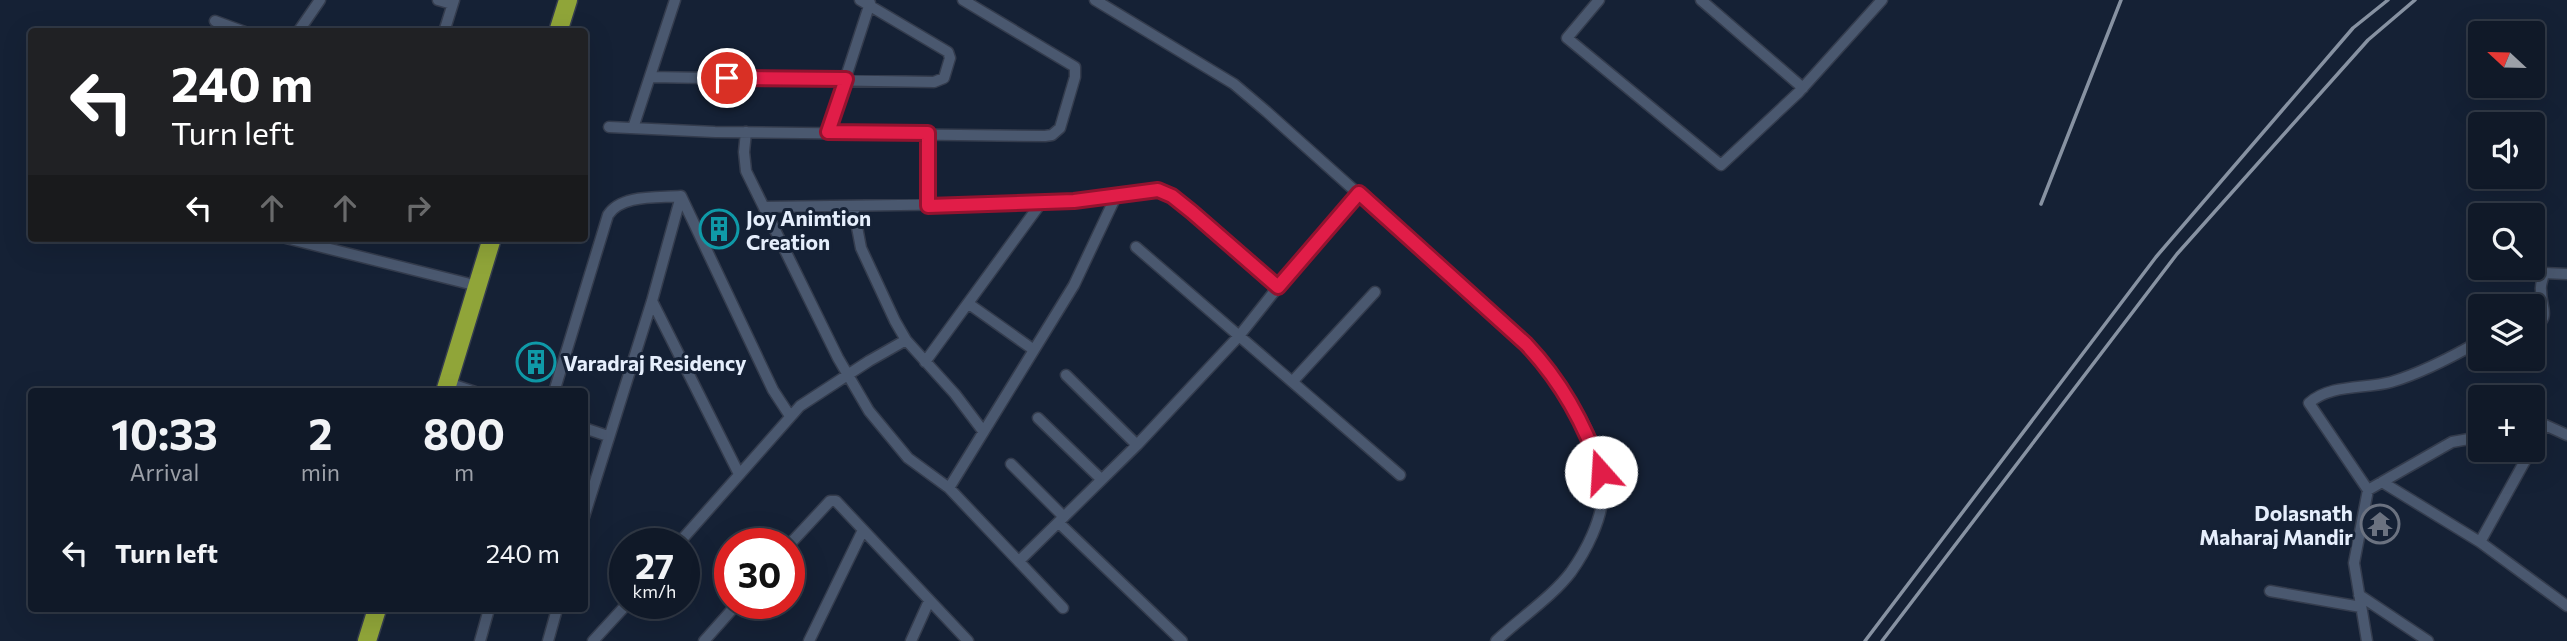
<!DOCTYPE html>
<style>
body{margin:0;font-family:Commissioner,sans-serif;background:#192230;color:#f1f3f6;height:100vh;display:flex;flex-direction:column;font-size:26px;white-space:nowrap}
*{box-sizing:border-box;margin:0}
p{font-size:23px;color:#9ca0a8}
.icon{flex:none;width:38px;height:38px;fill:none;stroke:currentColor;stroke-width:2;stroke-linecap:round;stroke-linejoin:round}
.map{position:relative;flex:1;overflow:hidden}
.details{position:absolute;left:28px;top:388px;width:560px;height:224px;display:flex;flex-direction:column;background:#101928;border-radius:7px;box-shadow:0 7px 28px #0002,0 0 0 2px #303845}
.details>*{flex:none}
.hud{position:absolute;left:28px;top:28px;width:560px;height:214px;border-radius:7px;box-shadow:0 7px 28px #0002,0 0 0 2px #303845;background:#202124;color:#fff;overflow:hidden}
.needle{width:46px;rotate:292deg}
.controls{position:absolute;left:2468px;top:21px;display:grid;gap:14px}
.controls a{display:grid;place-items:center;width:77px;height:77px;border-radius:7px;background:#101928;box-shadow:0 7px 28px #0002,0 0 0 2px #303845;font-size:35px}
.speed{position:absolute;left:609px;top:528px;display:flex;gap:14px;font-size:35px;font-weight:700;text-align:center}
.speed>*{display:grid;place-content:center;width:91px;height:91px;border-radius:50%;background:#101928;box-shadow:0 7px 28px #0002,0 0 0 2px #303845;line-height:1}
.speed small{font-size:18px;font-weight:400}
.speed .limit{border:10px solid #d22;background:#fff;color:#111}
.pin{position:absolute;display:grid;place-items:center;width:60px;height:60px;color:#fff;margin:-30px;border:4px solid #fff;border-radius:50%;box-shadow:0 2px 7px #0007}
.me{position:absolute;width:77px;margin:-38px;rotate:341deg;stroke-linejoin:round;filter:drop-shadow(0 0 5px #0008)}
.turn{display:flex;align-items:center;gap:24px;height:147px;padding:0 28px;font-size:32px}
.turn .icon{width:91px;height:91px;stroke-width:2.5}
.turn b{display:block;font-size:49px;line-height:60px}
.lanes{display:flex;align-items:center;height:66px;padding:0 28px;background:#0003;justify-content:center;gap:35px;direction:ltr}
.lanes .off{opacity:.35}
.eta{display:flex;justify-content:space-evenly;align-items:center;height:119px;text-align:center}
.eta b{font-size:42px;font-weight:700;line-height:49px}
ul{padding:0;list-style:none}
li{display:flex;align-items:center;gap:21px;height:91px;padding:0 28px}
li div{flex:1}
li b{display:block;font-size:26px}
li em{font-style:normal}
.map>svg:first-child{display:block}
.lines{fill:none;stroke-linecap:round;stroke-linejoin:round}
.street-casing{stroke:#343c4d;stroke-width:13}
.highway-casing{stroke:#343c4d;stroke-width:21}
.street{stroke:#4a586f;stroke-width:10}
.highway{stroke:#90a539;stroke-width:18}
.rail{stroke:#8792a2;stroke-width:3.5}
.route-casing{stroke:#92132f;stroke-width:18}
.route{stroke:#e11d48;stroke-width:12}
.labels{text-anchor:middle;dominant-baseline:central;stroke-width:6;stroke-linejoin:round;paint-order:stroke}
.poi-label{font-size:21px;font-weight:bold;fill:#e5eefc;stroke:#152135;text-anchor:start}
</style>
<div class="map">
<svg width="2567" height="641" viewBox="0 0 2567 641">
<rect width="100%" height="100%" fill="#152135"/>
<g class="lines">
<defs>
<path id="street" d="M438 0 452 4
M1095 0 1234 84 1267 112 1526 344C1560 379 1604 442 1603 493 1602 520 1586 551 1571 572 1553 596 1519 619 1496 641
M1599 0 1567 38 1721 165 1799 92 1882 0
M1701 0 1803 88
M215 21 245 32
M298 32 320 0
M444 32 454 0
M650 77 934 82 944 78 950 58 948 52 860 0
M609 127 715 132 1045 136 1052 135 1060 128 1075 77V67L963 0
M633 128 675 0
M746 132 744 152 746 171 838 358 869 411 908 458 949 488 1063 608
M828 132 870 3
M928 133V206
M853 206 861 248 895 321 906 340 955 394 983 431
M764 207 1041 203 1074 201 1158 189 1172 196 1192 212 1278 287
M286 238 478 286
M1136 247 1400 475
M652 301 739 474
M969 304 1034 350
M2532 330C2552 315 2541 311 2541 290 2540 285 2543 279 2544 273L2567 274
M925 362 1041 203
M1066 375 1137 445
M1293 381 1375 292
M448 383 475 392
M554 392 608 215C621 194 658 198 681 196L773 390 790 416
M1038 418 1101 479
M2532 427 2545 425 2567 435
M584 428 608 436
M2532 447 2545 425
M1011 464 1064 517
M2382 482 2480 542 2567 606
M949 488 1074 285 1117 194
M2368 490 2309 403C2330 384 2365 389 2391 382 2422 373 2452 357 2480 341
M584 517 652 301 681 196
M1059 523 1182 641
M2480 542 2531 450
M678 544 800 406 869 361 906 340
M789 545 830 501H836L968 641
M1019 561 1137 445 1239 336 1278 287 1359 193
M2270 591 2361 607
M2359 595 2428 641
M480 641 489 609
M548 641 557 609
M593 641 627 604
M704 641 737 604
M809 641 863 530
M911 641 929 601
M2367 641 2354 563 2368 490 2452 442 2480 437"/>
<path id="highway" d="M558 32 568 0
M445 392 492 238
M367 641 377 609"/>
</defs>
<use href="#street" class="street-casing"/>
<use href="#highway" class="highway-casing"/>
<use href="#street" class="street"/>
<use href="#highway" class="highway"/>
<path class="rail" d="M2041 204 2121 0
M1865 641 2156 257 2353 28 2388 0
M1882 641 2177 254 2368 40 2415 0"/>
</g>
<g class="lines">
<defs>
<path id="route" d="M727 78 846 79 828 132 928 133V206L1074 201 1158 190 1172 196 1192 212 1278 287 1359 193 1526 344C1561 381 1585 424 1601 472"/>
</defs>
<use href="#route" class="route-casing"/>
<use href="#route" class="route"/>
</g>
<defs>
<symbol id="building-ring" viewBox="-11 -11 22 22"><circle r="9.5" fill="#152135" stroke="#0f9aa8" stroke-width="1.5"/><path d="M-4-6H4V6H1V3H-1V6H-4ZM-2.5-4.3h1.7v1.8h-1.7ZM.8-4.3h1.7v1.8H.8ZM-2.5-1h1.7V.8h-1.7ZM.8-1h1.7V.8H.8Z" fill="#0f9aa8"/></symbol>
<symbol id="temple-ring" viewBox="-11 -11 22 22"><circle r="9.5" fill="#152135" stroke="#6b7280" stroke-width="1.5"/><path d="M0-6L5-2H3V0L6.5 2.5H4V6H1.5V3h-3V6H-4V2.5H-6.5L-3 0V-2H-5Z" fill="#6b7280"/></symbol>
</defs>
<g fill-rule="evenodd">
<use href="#building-ring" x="697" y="207" width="44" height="44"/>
<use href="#building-ring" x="514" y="340" width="44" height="44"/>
<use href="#temple-ring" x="2358" y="502" width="44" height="44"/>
</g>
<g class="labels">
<g class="poi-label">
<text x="746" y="217">Joy Animtion<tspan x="746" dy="24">Creation</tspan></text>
<text x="563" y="362">Varadraj Residency</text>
<text x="2353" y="512" text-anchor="end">Dolasnath<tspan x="2353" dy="24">Maharaj Mandir</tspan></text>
</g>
</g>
</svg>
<div class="controls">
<a><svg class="needle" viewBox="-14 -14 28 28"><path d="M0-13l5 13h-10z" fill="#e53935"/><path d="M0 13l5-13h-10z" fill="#9ca0a8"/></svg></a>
<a><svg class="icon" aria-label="sound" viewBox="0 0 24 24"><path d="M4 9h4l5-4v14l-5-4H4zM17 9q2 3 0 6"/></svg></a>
<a><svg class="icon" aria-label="search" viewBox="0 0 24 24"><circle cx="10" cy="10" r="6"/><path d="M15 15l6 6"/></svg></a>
<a><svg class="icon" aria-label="layers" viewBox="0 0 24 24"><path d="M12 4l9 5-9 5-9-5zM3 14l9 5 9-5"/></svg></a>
<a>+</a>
</div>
<div class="speed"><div>27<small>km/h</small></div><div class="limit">30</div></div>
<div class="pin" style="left:727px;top:78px;background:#d93025"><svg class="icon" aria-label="arrive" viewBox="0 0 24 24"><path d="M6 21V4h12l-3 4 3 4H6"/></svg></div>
<svg class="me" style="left:1601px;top:472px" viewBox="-20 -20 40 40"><circle r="19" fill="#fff"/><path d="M0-13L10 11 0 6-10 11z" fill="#e11d48"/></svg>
<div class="hud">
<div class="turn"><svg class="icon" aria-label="left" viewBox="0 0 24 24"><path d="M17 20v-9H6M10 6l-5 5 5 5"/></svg><div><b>240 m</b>Turn left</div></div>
<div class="lanes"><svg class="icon" aria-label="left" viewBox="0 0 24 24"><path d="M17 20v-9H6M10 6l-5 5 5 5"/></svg><svg class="icon off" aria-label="ahead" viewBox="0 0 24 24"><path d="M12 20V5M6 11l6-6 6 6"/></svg><svg class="icon off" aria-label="ahead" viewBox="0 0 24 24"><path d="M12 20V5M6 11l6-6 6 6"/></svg><svg class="icon off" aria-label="right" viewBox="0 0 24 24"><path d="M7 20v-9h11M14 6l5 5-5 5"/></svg></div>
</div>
<section class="details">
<div class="eta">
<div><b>10:33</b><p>Arrival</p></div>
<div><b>2</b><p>min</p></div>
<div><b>800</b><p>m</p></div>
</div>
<ul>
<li><svg class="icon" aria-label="left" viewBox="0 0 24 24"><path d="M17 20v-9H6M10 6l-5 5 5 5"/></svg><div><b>Turn left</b></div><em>240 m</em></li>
</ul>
</section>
</div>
